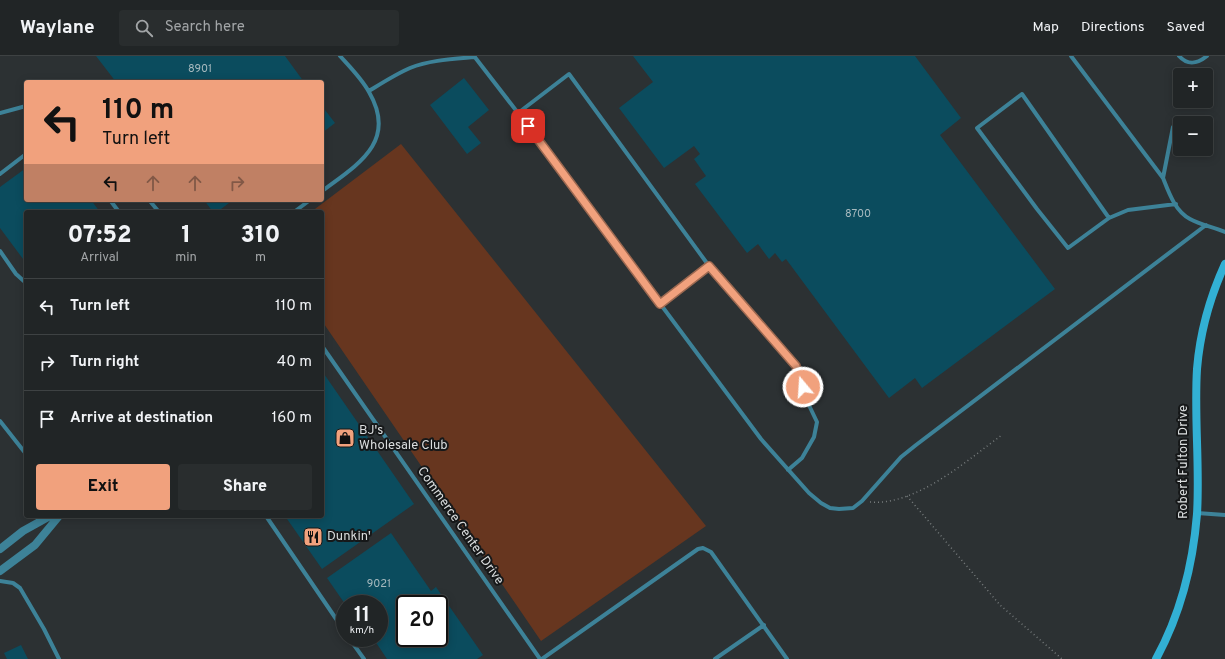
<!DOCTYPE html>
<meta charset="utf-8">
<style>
body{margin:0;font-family:Overpass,sans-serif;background:#292d2e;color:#f1f3f6;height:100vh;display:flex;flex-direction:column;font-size:15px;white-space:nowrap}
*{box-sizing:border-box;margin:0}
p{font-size:13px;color:#a2a5a7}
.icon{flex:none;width:22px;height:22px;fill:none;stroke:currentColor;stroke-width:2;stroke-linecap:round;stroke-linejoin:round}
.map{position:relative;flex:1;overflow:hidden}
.details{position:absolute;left:24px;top:154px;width:300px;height:308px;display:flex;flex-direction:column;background:#212526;border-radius:4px;box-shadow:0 2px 10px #0003,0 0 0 1px #3e4243}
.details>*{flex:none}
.banner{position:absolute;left:24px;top:24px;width:300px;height:122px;border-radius:4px;box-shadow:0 2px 10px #0003,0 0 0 1px #3e4243;background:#f1a17d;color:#111;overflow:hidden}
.fabs{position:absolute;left:1173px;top:12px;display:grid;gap:8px}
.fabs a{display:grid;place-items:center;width:40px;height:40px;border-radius:4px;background:#212526;box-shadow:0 2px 10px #0003,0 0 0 1px #3e4243;font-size:20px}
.speed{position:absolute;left:336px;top:539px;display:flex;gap:8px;font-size:20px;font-weight:700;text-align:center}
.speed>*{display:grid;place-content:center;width:52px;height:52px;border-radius:50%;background:#212526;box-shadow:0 2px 10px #0003,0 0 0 1px #3e4243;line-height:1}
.speed small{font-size:10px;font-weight:400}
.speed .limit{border:2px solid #111;border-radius:6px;background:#fff;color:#111}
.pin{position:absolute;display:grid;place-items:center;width:34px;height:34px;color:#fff;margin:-17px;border-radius:8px;box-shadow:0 2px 6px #0006}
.me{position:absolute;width:44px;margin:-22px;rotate:342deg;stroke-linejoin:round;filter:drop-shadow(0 0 3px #0008)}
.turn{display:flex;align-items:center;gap:14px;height:84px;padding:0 12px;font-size:18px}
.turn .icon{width:52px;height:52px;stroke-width:2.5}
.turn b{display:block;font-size:28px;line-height:34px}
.lanes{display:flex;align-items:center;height:38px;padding:0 12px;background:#0003;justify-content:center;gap:20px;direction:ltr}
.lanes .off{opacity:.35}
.eta{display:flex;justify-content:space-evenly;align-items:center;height:68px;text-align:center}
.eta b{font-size:24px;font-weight:800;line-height:28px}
.button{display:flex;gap:8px;margin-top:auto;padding:8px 12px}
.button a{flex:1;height:46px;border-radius:4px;background:#f1a17d;color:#111;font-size:16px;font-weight:800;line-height:46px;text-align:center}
.button a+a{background:#292d2e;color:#f1f3f6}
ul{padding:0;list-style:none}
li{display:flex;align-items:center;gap:12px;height:56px;padding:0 12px;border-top:1px solid #3e4243}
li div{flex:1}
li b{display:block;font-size:15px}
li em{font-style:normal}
header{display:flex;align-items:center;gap:24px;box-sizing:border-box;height:56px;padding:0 20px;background:#212526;border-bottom:1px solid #3e4243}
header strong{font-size:19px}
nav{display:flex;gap:22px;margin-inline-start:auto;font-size:14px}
.search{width:280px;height:36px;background:#292d2e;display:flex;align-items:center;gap:10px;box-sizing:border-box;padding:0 14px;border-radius:4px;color:#a2a5a7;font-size:15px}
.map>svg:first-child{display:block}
.green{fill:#67361f}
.building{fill:#0b4c5e;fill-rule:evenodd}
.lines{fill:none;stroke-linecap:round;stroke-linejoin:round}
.path{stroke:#787d7e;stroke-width:1.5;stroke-dasharray:1 3;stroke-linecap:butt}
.lane{stroke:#3d8298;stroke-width:4}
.street{stroke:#3d8298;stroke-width:8}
.secondary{stroke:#32b0d4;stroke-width:8}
.route-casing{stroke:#9d6951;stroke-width:10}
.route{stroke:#f1a17d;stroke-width:7}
.labels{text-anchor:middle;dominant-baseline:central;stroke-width:4;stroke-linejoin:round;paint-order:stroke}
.number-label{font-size:11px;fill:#a6b9be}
.poi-label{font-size:13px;fill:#daddde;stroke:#161819;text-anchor:start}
.street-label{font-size:13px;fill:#daddde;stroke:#161819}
</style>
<header>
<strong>Waylane</strong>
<div class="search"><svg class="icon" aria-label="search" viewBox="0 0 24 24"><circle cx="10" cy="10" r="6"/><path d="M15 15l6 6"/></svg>Search here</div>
<nav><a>Map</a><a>Directions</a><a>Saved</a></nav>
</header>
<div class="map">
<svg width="1225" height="603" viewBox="0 0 1225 603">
<rect width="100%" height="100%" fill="#2c3133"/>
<path class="green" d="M401 88 706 470 541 585 322 265V156H311Z"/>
<path class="building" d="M96 0H285L304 26H116Z
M633 0H915L961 62 940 79 1055 233 922 332 915 322 889 342 786 203 782 206 775 197 769 203 758 188 747 197 695 128 706 120 694 103 700 98 694 90 664 112 619 52 653 26Z
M464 22 489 54 468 71 481 87 467 98 430 49Z
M322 50 335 67 322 77Z
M26 112V144H91L100 156H26V207L0 172V131Z
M204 144H233L217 156H213Z
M322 315 414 448 322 513 285 460H322Z
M391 477 431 535 436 531 483 599 477 603H387L373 582H379V548H345L327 522ZM405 548H439V582H405Z
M21 589 28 603H7L4 597Z"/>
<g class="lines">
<path class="path" d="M907 440 1000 549 1062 603
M870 446C916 450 966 405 1002 379"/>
<path class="lane" d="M474 0 518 57 761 383 809 437 821 447 830 452 839 453 853 452 862 445 901 401 916 389 1206 169
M1071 0 1163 122C1169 137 1175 155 1190 163 1201 169 1214 171 1225 176
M1179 0C1188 10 1197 8 1207 0
M369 35C382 27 396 18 410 12 430 4 453 3 475 1
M0 57 26 50
M518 57 569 18 709 210 796 310 800 320 806 343 817 366 814 381 802 402 788 414
M0 118 26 98
M1163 122 1173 71
M322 135C357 109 398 86 369 36 362 23 350 11 340 0
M110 144 119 156
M149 144 159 156
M294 156 310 144
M1109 162 1022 38 977 72 1037 153 1068 192 1109 162 1128 154 1176 148
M0 195 16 218 26 227
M660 248 709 210
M322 290 540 603
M0 365 26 398
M1197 457 1225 459
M266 460 345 576
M0 525 13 527 20 532 44 573 59 603
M349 582 364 603
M542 603 698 493 703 492 711 496 787 603
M715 603 764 569"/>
<path class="street" d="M0 493 23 475 50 460
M0 515 35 489 59 460"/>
<path class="secondary" d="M1156 603C1180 559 1193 508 1197 458 1200 410 1194 361 1197 313 1200 276 1210 241 1225 208"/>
</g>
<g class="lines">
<defs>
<path id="route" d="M528 70 660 248 709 210 796 310 803 331"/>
</defs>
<use href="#route" class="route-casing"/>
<use href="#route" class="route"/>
</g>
<defs>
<symbol id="shop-square" viewBox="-11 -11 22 22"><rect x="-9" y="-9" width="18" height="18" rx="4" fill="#f1a17d" stroke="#161819"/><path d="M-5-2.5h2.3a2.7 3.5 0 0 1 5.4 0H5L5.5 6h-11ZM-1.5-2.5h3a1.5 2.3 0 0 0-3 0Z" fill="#111"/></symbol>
<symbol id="restaurant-square" viewBox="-11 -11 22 22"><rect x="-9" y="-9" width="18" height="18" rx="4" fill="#f1a17d" stroke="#161819"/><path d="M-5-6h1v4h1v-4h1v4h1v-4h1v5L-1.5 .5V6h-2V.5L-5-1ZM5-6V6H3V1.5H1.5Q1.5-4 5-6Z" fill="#111"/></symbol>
</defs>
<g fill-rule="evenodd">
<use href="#shop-square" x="334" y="371" width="22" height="22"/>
<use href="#restaurant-square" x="302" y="470" width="22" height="22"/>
</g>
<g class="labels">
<g class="number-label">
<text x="200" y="13">8901</text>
<text x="858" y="158">8700</text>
<text x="379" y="528">9021</text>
</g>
<g class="poi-label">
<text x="359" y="375">BJ's<tspan x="359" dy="15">Wholesale Club</tspan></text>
<text x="327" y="481">Dunkin'</text>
</g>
<g class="street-label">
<text transform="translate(1184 406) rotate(-90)">Robert Fulton Drive</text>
<text transform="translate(460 470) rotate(55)">Commerce Center Drive</text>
</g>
</g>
</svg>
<div class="fabs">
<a>+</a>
<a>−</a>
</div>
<div class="speed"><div>11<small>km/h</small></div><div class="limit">20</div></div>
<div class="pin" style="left:528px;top:70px;background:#d93025"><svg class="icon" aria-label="arrive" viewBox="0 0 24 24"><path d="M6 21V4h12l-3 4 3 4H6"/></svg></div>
<svg class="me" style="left:803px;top:331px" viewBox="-20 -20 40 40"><circle r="17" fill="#f1a17d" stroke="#fff" stroke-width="3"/><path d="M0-11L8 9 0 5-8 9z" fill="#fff"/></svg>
<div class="banner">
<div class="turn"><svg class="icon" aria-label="left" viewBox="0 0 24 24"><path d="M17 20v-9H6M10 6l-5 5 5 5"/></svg><div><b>110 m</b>Turn left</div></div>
<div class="lanes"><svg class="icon" aria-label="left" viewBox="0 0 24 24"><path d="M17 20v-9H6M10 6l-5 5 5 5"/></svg><svg class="icon off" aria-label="ahead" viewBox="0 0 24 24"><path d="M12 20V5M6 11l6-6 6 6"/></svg><svg class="icon off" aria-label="ahead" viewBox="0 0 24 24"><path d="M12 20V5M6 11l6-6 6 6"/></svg><svg class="icon off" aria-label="right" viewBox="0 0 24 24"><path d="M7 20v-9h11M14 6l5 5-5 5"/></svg></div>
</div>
<section class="details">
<div class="eta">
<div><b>07:52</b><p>Arrival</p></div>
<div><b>1</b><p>min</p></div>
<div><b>310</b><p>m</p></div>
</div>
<ul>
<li><svg class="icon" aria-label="left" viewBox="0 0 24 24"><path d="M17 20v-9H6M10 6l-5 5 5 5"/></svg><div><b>Turn left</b></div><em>110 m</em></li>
<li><svg class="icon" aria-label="right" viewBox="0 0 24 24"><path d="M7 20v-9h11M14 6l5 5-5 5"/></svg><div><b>Turn right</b></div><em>40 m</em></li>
<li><svg class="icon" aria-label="arrive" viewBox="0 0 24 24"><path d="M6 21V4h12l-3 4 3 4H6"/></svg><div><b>Arrive at destination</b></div><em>160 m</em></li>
</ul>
<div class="button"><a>Exit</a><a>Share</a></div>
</section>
</div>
